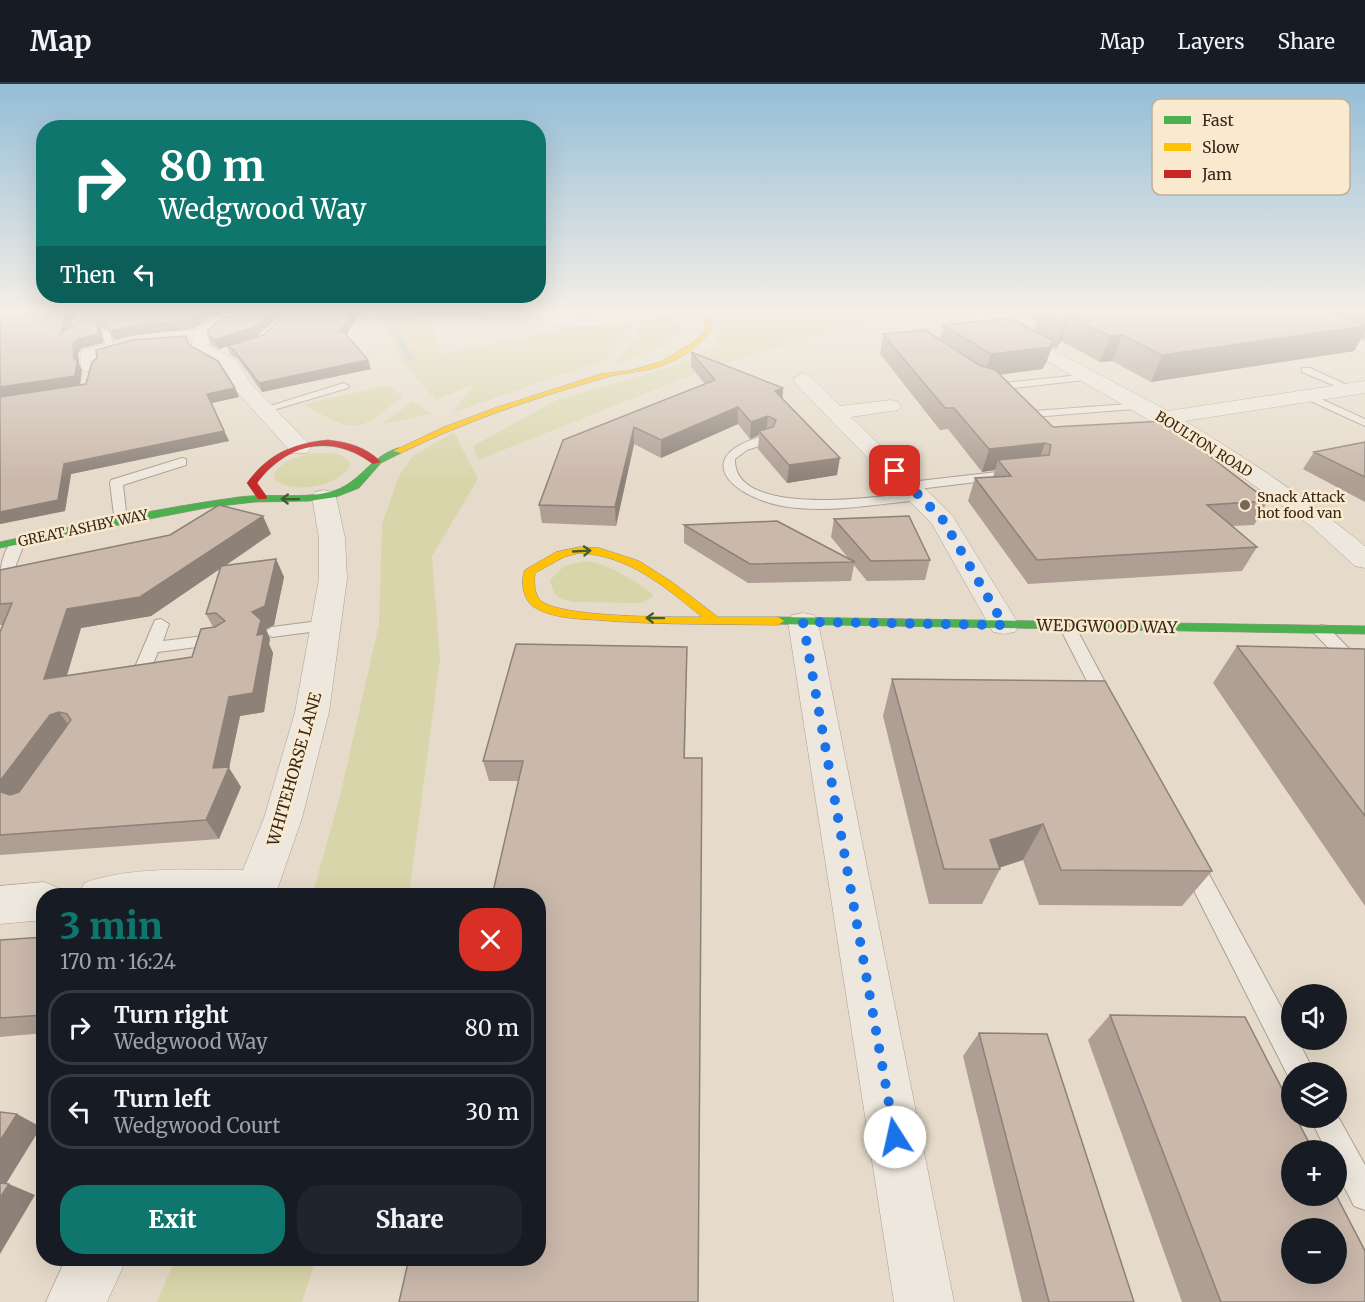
<!DOCTYPE html>
<meta charset="utf-8">
<style>
body{margin:0;font-family:Merriweather,serif;background:#20242c;color:#f1f3f6;height:100vh;display:flex;flex-direction:column;font-size:22px;white-space:nowrap}
*{box-sizing:border-box;margin:0}
p{font-size:20px;color:#9ea1a6}
.icon{flex:none;width:33px;height:33px;fill:none;stroke:currentColor;stroke-width:2;stroke-linecap:round;stroke-linejoin:round}
.map{position:relative;flex:1;overflow:hidden}
.panel{position:absolute;left:36px;top:804px;width:510px;height:378px;display:flex;flex-direction:column;background:#171b24;border-radius:24px;box-shadow:0 6px 24px #0002}
.panel>*{flex:none}
.guide{position:absolute;left:36px;top:36px;width:510px;height:183px;border-radius:24px;box-shadow:0 6px 24px #0002;background:#0f766e;color:#fff;overflow:hidden}
.controls{position:absolute;left:1281px;top:900px;display:grid;gap:12px}
.controls a{display:grid;place-items:center;width:66px;height:66px;border-radius:50%;background:#171b24;box-shadow:0 6px 24px #0002;font-size:30px}
.pin{position:absolute;display:grid;place-items:center;width:51px;height:51px;color:#fff;margin:-26px;border-radius:12px;box-shadow:0 3px 9px #0006}
.me{position:absolute;width:66px;margin:-33px;rotate:350deg;stroke-linejoin:round;filter:drop-shadow(0 0 4px #0008)}
.turn{display:flex;align-items:center;gap:21px;height:126px;padding:0 24px;font-size:27px}
.turn .icon{width:78px;height:78px;stroke-width:2.5}
.turn b{display:block;font-size:42px;line-height:51px}
.then{display:flex;align-items:center;height:57px;padding:0 24px;background:#0003;gap:12px;font-size:22px}
.round{display:grid;place-items:center;flex:none;width:63px;height:63px;border-radius:24px;background:#20242c}
.head{display:flex;align-items:center;justify-content:space-between;height:102px;padding:0 24px}
h1{font-size:36px;font-weight:800;line-height:45px;color:#0f766e}
.cta{display:flex;gap:12px;margin-top:auto;padding:12px 24px}
.cta a{flex:1;height:69px;border-radius:24px;background:#0f766e;color:#fff;font-size:24px;font-weight:800;line-height:69px;text-align:center}
.cta a+a{background:#20242c;color:#f1f3f6}
ul{padding:0;list-style:none}
li{display:flex;align-items:center;gap:18px;height:75px;margin:0 12px 9px;padding:0 12px;border:3px solid #363941;border-radius:24px}
li div{flex:1}
li b{display:block;font-size:22px}
li em{font-style:normal}
header{display:flex;align-items:center;gap:36px;box-sizing:border-box;height:84px;padding:0 30px;background:#171b24;border-bottom:2px solid #363941}
header strong{font-size:28px}
nav{display:flex;gap:33px;margin-inline-start:auto;font-size:21px}
.map>svg:first-child{display:block}
.green{fill:#d9d5ab}
.lines{fill:none;stroke-linecap:round;stroke-linejoin:round}
.stream{fill:#b7cabd;fill-rule:evenodd}
.lane-casing{stroke:#aba094;stroke-width:2}
.street-casing{stroke:#aba094;stroke-width:1}
.fast-casing{stroke:#9a9084;stroke-width:1}
.slow-casing{stroke:#9a9084;stroke-width:1}
.jam-casing{stroke:#9a9084;stroke-width:1}
.lane{fill:#ede7dd;fill-rule:evenodd}
.street{fill:#ede7dd;fill-rule:evenodd}
.fast{fill:#4caf50;fill-rule:evenodd}
.slow{fill:#ffc107;fill-rule:evenodd}
.jam{fill:#c62828;fill-rule:evenodd}
.wall{fill:#ae9e93;fill-rule:evenodd}
.shaded-wall{fill:#8d8178}
.building{fill:#cab8ab;stroke:#8d8178;stroke-width:1.5;fill-rule:evenodd}
.oneway{stroke:#415e31}
.route{stroke:#1a73e8;stroke-width:10;stroke-dasharray:0 18}
.poi-dot{fill:#766759;stroke:#f8e9cf;stroke-width:2}
.labels{text-anchor:middle;dominant-baseline:central;stroke-width:5;stroke-linejoin:round;paint-order:stroke}
.far-street-label{font-size:14px;fill:#3a281c;stroke:#f8e9cf}
.far-poi-label{font-size:14px;fill:#3a281c;stroke:#f8e9cf;text-anchor:start}
.street-label{font-size:16px;fill:#3a281c;stroke:#f8e9cf}
.key{fill:#f8e9cf;stroke:#bfaf99;stroke-width:1.5}
.key-label{font-size:16px;fill:#3a281c}
</style>
<header>
<strong>Map</strong>
<nav><a>Map</a><a>Layers</a><a>Share</a></nav>
</header>
<div class="map">
<svg width="1365" height="1218" viewBox="0 0 1365 1218">
<rect width="100%" height="100%" fill="#e6dbca"/>
<path class="green" d="M379 227H429L442 270 579 242 632 236 629 253 604 276 452 329 473 301 436 316 402 277 377 229Z
M714 227H897L707 285 478 376 473 362 555 317 683 279 715 263 724 242Z
M640 233 662 234 682 243V247L662 262 619 280 612 277C630 268 639 253 640 233Z
M388 301 403 313C353 350 359 351 303 320Z
M413 317 432 330 382 340Z
M454 348 478 395 432 472 440 575 409 811 312 812 340 712 379 540 382 440 399 392 414 371Z
M315 369C328 369 341 368 350 378L349 384C333 403 299 409 277 398L274 393C278 376 300 372 315 369Z
M585 477C611 480 630 495 652 509L653 513 641 519 574 518 561 515 554 509 550 496 564 482Z
M175 1175V1174L316 1175 302 1218H157Z"/>
<g class="lines">
<path class="stream" d="M383 227H389L387 229 414 275 413 277 406 275 381 229Z"/>
<defs>
<path id="lane" d="M102 246 110 248 114 266 106 264Z
M1302 284H1310L1356 305 1347 307 1302 288Z
M1089 290 1093 291V295L1005 305 981 300 986 297 1005 299Z
M344 299 349 302 348 304 263 329 257 326Z
M1308 309 1365 335V342L1304 314 1303 312Z
M1142 319 1146 320V324L1033 333 1027 330 1033 327Z
M767 351 773 355 771 358 747 366 735 375C733 436 885 412 920 408L927 412 920 416C875 420 827 430 782 422 728 411 690 371 767 351Z
M182 374 186 375V381L123 401 127 436 125 439H115L110 399 111 396Z
M997 388 1003 392 1001 395 910 406 904 402 910 398Z
M18 454 25 458 12 491 9 494 0 495C0 483 5 457 18 454Z
M161 535 169 540 163 557 220 550 228 555 220 560 158 568 147 594H135L132 590 155 536Z
M327 536 333 537 335 541 333 545 272 553 264 548 272 543Z
M1067 537 1075 542 1115 617 1112 622H1100L1097 617 1059 542Z
M1321 541 1327 542 1365 581V598L1359 596 1315 550 1313 546Z
M1190 768 1198 770 1292 943V956H1298L1314 988H1292L1291 998 1179 777 1182 770Z
M1336 1029 1365 1081V1126L1354 1122 1336 1087V1066H1326L1310 1034H1336Z"/>
<path id="street" d="M235 227H257L255 230 224 241 209 254V262L236 276 253 302 308 359 311 364 308 369H292L238 309 223 284 191 264 194 248 212 235Z
M533 227C550 225 566 232 584 232 618 232 651 224 684 227L676 232C643 236 556 256 533 227Z
M960 227H979L1168 327 1365 297V309L1185 337C1248 375 1308 415 1365 462V484L1355 482 1312 443 1217 375Z
M1262 227H1283L1365 258V269L1264 230Z
M139 253 145 254 148 258 145 262 98 273 99 283 97 287H83C80 281 79 272 83 266Z
M802 289 809 291 840 322 891 316 898 318 901 322 898 326 851 333 952 431 1019 541 1015 548 1004 550 993 548 932 440 795 299 793 295Z
M324 406 333 408 336 413 345 454 347 495 329 628 302 734 275 812H78L84 799C130 782 194 786 243 786L264 734 295 628 319 495V454L312 413 315 408Z
M803 529 814 531 818 538 954 1218H894L788 538 792 531Z
M44 798 59 804 63 812H44V836L0 840V802Z
M66 1174H127L107 1218H46Z"/>
<path id="fast" d="M398 364 403 367 401 369 381 379 359 404 336 413 309 417 255 418 211 423 0 464V458C79 441 159 424 239 413 269 409 301 415 330 408 361 400 368 373 398 364Z
M778 533 1365 542V550L774 540 772 537 774 534Z"/>
<path id="slow" d="M702 227H708L713 244C702 259 688 270 671 278 648 289 627 287 604 294 535 314 466 337 401 369L393 367 444 343 495 324 601 290 632 286 663 277 692 259 707 244Z
M580 463 599 464 639 477 672 498 718 533H778L784 537 778 541C718 540 657 541 597 536 578 535 551 534 534 523 523 516 520 497 525 486L556 468ZM580 469C630 472 665 503 702 533 673 533 559 534 540 516 534 509 534 498 535 489L564 473Z"/>
<path id="jam" d="M328 356C348 358 366 363 381 378L373 380C332 349 287 359 257 399L267 413 266 415H258L247 399C268 370 293 359 328 356Z"/>
</defs>
<use href="#lane" class="lane-casing"/>
<use href="#street" class="street-casing"/>
<use href="#fast" class="fast-casing"/>
<use href="#slow" class="slow-casing"/>
<use href="#jam" class="jam-casing"/>
<use href="#lane" class="lane"/>
<use href="#street" class="street"/>
<use href="#fast" class="fast"/>
<use href="#slow" class="slow"/>
<use href="#jam" class="jam"/>
</g>
<path class="wall" d="M0 227H75L70 243 95 227 211 233 194 245 136 251 114 256 109 246 101 244 103 259 82 264 78 269 79 280 82 286 80 301 86 300 190 261 239 313 212 319 229 357 71 390 65 427 0 440Z
M245 227H362L346 251 371 285 262 308 238 275 231 271 227 262 219 265 211 261 208 252ZM281 231 284 232 263 251 230 261 257 252Z
M1029 227H1365V256L1361 254 1354 267 1151 298 1112 277 1100 278 1061 257 1056 265 1052 263 1046 279 1042 285 1000 291 1053 343 1268 417 1254 441 1232 442 1257 463 1242 487 1028 500 968 417 975 394 993 393 995 386 982 388 948 345 940 346 880 270 883 250 940 256 943 241 1034 246 1037 237 1027 232Z
M691 268 783 304 782 314 837 391 787 399 758 365 759 351 750 355 738 340 661 374 634 360 616 442 542 439 539 421 563 356 705 300 691 283Z
M1365 358V418L1303 385 1314 368Z
M834 435 930 476 925 496 867 497 854 481 851 497 748 499 684 459V441L849 475 831 453Z
M271 450 225 482 276 475 284 493 274 541 266 545 270 555 269 560 273 569 264 628 240 632 229 684 241 703 219 755 0 771V548L3 541H0V486ZM221 484 206 530 213 543 192 573 67 592 81 544 151 532Z
M1237 562 1365 565V822L1213 599Z
M687 563 685 674 519 697H489L483 677Z
M892 595 1212 787 1182 822 1039 821 1023 776 999 784 1000 785 982 820H929L883 632Z
M44 853V949L0 953V856Z
M1110 931 1365 1218H1182L1088 956Z
M979 949 1134 1218H1022L963 972Z"/>
<path class="shaded-wall" d="M68 227H75L66 258 61 249Z
M205 227H229L211 233 194 245 136 251 114 256 110 247Z
M274 227H279L281 231 257 252 219 265 215 256Z
M354 227H362L341 258 339 249Z
M414 227H507L415 233Z
M1069 232 1061 257 1056 265 1064 240Z
M97 236 101 244 103 259 82 264 78 269 79 280 82 286 80 301 0 314V303L74 274 73 260Z
M1365 242V248L1354 267 1151 298 1162 271Z
M1122 251 1112 277 1100 278 1110 252Z
M1054 257 1046 279 1042 285 984 292 991 270Z
M368 276 371 285 262 308 259 299Z
M235 304 239 313 211 319 207 310Z
M783 304 782 320 775 307Z
M738 323V340L661 374V356Z
M768 332 766 349 759 347V351L750 355 751 338Z
M634 343V360L616 442 615 423Z
M224 347 229 357 71 390 65 427 0 440V428L64 380Z
M1045 359 1037 382 998 376 995 386 982 388 989 365Z
M840 374 837 391 787 399 789 381Z
M263 432 271 450 151 532 81 544 60 614 44 595 67 525Z
M276 475 284 493 274 541 266 545 270 555 269 560 273 569 264 628 240 632 229 684 241 703 219 755 206 736 213 684 229 613 257 551 252 528Z
M59 628 74 648 17 719 1 708 0 705V697L50 631Z
M1043 740 1023 776 995 785 990 756Z
M17 1030 41 1043 1 1108H0V1057Z
M9 1100 35 1111 0 1170V1114Z"/>
<path class="building" d="M0 227H68L61 249 95 227H205L191 236 132 242 110 247 106 237 97 236 98 250 78 255 73 260 74 274 77 277 75 292 0 303Z
M245 227H274L254 243 215 256 208 252V246L222 235Z
M287 227H354L339 249 344 248 368 276 259 299 234 266 227 262 263 251 288 228Z
M1051 227H1326L1365 240V242L1162 271 1122 251 1110 252 1069 232 1064 240 1039 228Z
M1011 234 1054 257 1050 263 991 270 943 241Z
M925 246 979 281 995 286 1053 343 1164 337 1268 417 1207 421 1257 463 1037 476 975 394 1011 392 998 376 1049 371 1051 361 1045 359 989 365 954 324H945L883 250Z
M186 252 189 261 218 277 235 304 207 310 224 347 64 380 58 416 0 428V313L86 300 92 278 97 274 96 266 132 256Z
M691 268 783 304 775 307 840 374 789 381 759 347 773 343 776 336 768 332 751 338 738 323 661 356 634 343 615 423 539 421 563 356 715 296Z
M1365 358V393L1314 368Z
M219 421 263 432 140 513 67 525 44 595 192 573 201 545 215 543 225 537 216 529 206 530 221 482 276 475 265 522 252 528 261 536 257 551 264 550 253 609 229 613 213 684 229 683 206 736 0 751V705L1 708 10 711 19 708 71 636 67 630 59 628 50 631 0 697V548L12 519 0 520V486L170 451Z
M909 432 930 476 871 477 834 435Z
M777 437 855 478 750 480 684 441Z
M516 560 687 563 684 674H702L698 1218H399L409 1174H538V812H492L523 677H483Z
M1237 562 1365 565V732Z
M892 595 1105 597 1212 787 1061 786 1043 740 990 756 1000 785H944Z
M44 853V931L0 934V856Z
M1110 931 1245 933 1292 1024V1034H1296L1313 1066H1292V1112L1336 1111 1365 1167V1218H1221ZM1292 1144H1336V1190H1292Z
M979 949 1047 950 1134 1218H1049Z
M0 1028 17 1030 0 1057Z
M0 1099 9 1100 0 1114Z"/>
<defs><path id="oneway-shaft" d="M-6 0H5M1.5-3L5.5 0L1.5 3" fill="none" stroke-width="1.6" stroke-linecap="round" stroke-linejoin="round" transform="scale(1.5)"/></defs>
<g class="oneway">
<use href="#oneway-shaft" transform="translate(290 415) rotate(-179)"/>
<use href="#oneway-shaft" transform="translate(582 467) rotate(-3)"/>
<use href="#oneway-shaft" transform="translate(655 534) rotate(-179)"/>
</g>
<linearGradient id="sky" x2="0" y2="1"><stop stop-color="#94bdd7"/><stop offset="0.57" stop-color="#f4efe7"/><stop offset="1" stop-color="#f4efe7" stop-opacity="0"/></linearGradient>
<rect width="1365" height="397" fill="url(#sky)"/>
<g class="lines">
<path class="route" d="M895 1053 803 538 1004 541 943 436 895 387"/>
</g>
<circle class="poi-dot" cx="1245" cy="421" r="6"/>
<g class="labels">
<g class="far-street-label">
<text transform="translate(1204 360) rotate(32)">BOULTON ROAD</text>
<text transform="translate(83 444) rotate(-12)">GREAT ASHBY WAY</text>
</g>
<g class="far-poi-label">
<text x="1257" y="413">Snack Attack<tspan x="1257" dy="16">hot food van</tspan></text>
</g>
<g class="street-label">
<text transform="translate(1107 542) rotate(1)">WEDGWOOD WAY</text>
<text transform="translate(294 685) rotate(-74)">WHITEHORSE LANE</text>
</g>
</g>
<rect x="1152" y="15" width="198" height="96" rx="9" class="key"/>
<rect x="1164" y="32" width="27" height="8" fill="#4caf50"/>
<rect x="1164" y="59" width="27" height="8" fill="#ffc107"/>
<rect x="1164" y="86" width="27" height="8" fill="#c62828"/>
<g class="key-label">
<text x="1202" y="42">Fast</text>
<text x="1202" y="69">Slow</text>
<text x="1202" y="96">Jam</text>
</g>
</svg>
<div class="controls">
<a><svg class="icon" aria-label="sound" viewBox="0 0 24 24"><path d="M4 9h4l5-4v14l-5-4H4zM17 9q2 3 0 6"/></svg></a>
<a><svg class="icon" aria-label="layers" viewBox="0 0 24 24"><path d="M12 4l9 5-9 5-9-5zM3 14l9 5 9-5"/></svg></a>
<a>+</a>
<a>−</a>
</div>
<div class="pin" style="left:895px;top:387px;background:#d93025"><svg class="icon" aria-label="arrive" viewBox="0 0 24 24"><path d="M6 21V4h12l-3 4 3 4H6"/></svg></div>
<svg class="me" style="left:895px;top:1053px" viewBox="-20 -20 40 40"><circle r="19" fill="#fff"/><path d="M0-13L10 11 0 6-10 11z" fill="#1a73e8"/></svg>
<div class="guide">
<div class="turn"><svg class="icon" aria-label="right" viewBox="0 0 24 24"><path d="M7 20v-9h11M14 6l5 5-5 5"/></svg><div><b>80 m</b>Wedgwood Way</div></div>
<div class="then">Then<svg class="icon" aria-label="left" viewBox="0 0 24 24"><path d="M17 20v-9H6M10 6l-5 5 5 5"/></svg></div>
</div>
<section class="panel">
<div class="head"><div><h1>3 min</h1><p>170 m · 16:24</p></div><a class="round" style="background:#d93025;color:#fff"><svg class="icon" aria-label="close" viewBox="0 0 24 24"><path d="M6 6l12 12M18 6L6 18"/></svg></a></div>
<ul>
<li><svg class="icon" aria-label="right" viewBox="0 0 24 24"><path d="M7 20v-9h11M14 6l5 5-5 5"/></svg><div><b>Turn right</b><p>Wedgwood Way</p></div><em>80 m</em></li>
<li><svg class="icon" aria-label="left" viewBox="0 0 24 24"><path d="M17 20v-9H6M10 6l-5 5 5 5"/></svg><div><b>Turn left</b><p>Wedgwood Court</p></div><em>30 m</em></li>
</ul>
<div class="cta"><a>Exit</a><a>Share</a></div>
</section>
</div>
